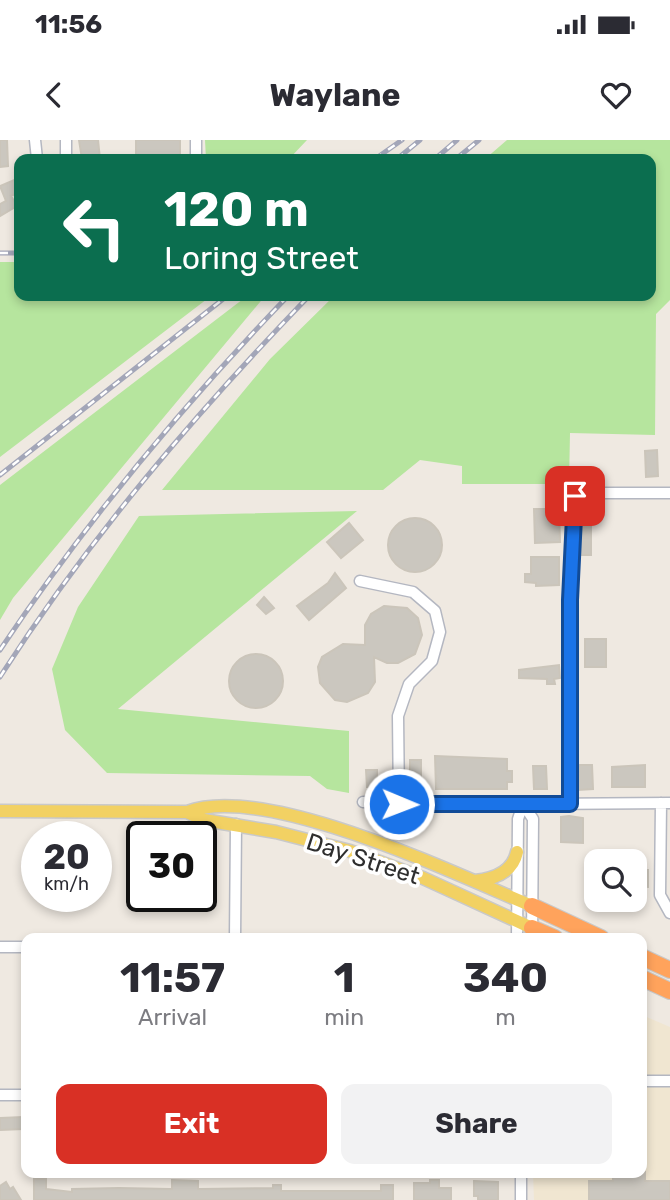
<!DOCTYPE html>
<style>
body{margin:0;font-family:Rubik,sans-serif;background:#f2f2f3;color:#2b2b33;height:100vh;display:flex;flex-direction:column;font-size:26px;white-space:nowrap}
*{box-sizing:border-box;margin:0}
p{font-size:23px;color:#7c7c81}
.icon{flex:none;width:38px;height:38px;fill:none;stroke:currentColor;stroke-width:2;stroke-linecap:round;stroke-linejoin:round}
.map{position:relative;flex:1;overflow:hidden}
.drawer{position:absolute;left:21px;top:793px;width:626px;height:245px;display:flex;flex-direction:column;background:#fff;border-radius:14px;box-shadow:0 4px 10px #0003}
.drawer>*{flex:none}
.banner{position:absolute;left:14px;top:14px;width:642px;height:147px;border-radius:14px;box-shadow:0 4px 10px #0003;background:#0b6e4f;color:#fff;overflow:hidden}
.controls{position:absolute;left:584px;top:709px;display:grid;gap:14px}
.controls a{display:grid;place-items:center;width:63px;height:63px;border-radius:14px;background:#fff;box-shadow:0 4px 10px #0003;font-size:35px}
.speed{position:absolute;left:21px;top:681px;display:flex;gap:14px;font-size:35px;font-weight:700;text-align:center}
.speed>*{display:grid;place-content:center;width:91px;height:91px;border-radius:50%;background:#fff;box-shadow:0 4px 10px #0003;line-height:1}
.speed small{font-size:18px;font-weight:400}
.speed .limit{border:4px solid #111;border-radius:10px;background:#fff;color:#111}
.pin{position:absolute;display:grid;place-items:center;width:60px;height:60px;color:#fff;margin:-30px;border-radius:14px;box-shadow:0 4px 10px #0006}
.me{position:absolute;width:77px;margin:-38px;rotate:91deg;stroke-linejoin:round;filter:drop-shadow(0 0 5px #0008)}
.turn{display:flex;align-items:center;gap:24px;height:147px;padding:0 35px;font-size:32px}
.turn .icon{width:91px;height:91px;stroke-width:2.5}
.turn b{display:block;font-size:49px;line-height:60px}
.eta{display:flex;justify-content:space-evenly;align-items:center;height:119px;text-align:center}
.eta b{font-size:42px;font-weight:700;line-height:49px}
.primary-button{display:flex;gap:14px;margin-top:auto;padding:14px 35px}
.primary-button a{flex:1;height:80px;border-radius:14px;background:#d93025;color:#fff;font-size:28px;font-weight:700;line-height:80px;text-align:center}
.primary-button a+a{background:#f2f2f3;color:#2b2b33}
.status{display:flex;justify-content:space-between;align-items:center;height:49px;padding:0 35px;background:#fff;direction:ltr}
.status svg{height:19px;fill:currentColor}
header{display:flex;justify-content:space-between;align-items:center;height:91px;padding:0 35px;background:#fff;font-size:32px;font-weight:700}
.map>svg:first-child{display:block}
.education{fill:#f0e6d1}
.green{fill:#b6e59e}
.building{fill:#cbc7bf;stroke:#cbc5ba;stroke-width:2}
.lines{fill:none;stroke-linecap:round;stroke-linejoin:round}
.minor-casing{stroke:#b4b7c1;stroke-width:13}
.major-casing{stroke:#c9c9c9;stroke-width:15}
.highway-casing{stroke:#c9c9c9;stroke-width:18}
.minor{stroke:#fff;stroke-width:10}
.major{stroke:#f2d163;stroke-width:12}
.highway{stroke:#ffa35c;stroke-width:16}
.rail-casing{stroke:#a3a6b8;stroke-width:5}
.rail{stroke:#fff;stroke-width:2.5;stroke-dasharray:8;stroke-linecap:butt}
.route-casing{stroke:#114b97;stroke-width:18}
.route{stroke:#1a73e8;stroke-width:12}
.labels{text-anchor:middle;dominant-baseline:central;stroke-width:7;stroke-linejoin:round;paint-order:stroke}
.street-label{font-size:24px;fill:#2e2e2e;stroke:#fff}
</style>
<div class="status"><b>11:56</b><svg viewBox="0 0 49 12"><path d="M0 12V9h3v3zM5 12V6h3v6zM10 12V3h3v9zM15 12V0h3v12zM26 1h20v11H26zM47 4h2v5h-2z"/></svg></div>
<header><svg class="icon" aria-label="back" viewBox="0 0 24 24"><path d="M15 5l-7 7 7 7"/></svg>Waylane<svg class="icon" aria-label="heart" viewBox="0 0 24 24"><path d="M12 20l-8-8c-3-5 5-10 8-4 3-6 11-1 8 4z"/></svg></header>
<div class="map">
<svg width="670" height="1060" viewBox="0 0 670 1060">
<rect width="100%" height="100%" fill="#efe9e1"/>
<path class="education" d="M642 875 670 887V1060H534L533 1033 642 1032Z"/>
<path class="green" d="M205 0H307L289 19H206Z
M507 0H670V160L656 174 655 295 570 293 569 344H462V326L420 320 383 350H162L270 219 334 156H651V19H485Z
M0 122H19V156H211L0 317Z
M247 156H265L13 458 0 480V345Z
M357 371 118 569 349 591V653L327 649 310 636 107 633 65 590 52 529 78 467 139 376Z"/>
<path class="building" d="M0 0H7L8 26 0 27Z
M79 0H98L100 19H82Z
M136 0H180V19H136Z
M19 38V52L11 56 17 66 0 76V64L6 61 0 46Z
M657 310 658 336 646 337 645 311Z
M534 369H559L560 402 535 403Z
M388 405a27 27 0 1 1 54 0a27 27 0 1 1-54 0Z
M581 379H591V415H580Z
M349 383 363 400 341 418 327 402Z
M531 417H559V445L536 446V443L525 442V434H531Z
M335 433 346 448 309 480 297 466 328 443Z
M264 457 274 468 266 474 257 465Z
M384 466 407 468 418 478 422 495 415 514 398 523H387L374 517 375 542 368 553 347 562 335 560 320 543 318 527 322 517 343 504 365 505V485L371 474Z
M585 499H606V527H585Z
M229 541a27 27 0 1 1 54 0a27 27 0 1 1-54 0Z
M559 525 560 538 554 539 555 544H547V539L519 538V530Z
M435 616 507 619V631H512V642H507V649H436Z
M410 620H421V649H410Z
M579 625H592L593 649 578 650Z
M645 625V647H612V627Z
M533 626H546L547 649H534Z
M366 630H377V647H367Z
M569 676 583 678V703L561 702V677Z
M635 730H648V747L635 746Z
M23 977V989L0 990V978Z
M613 1032H645V1041H670V1060H589V1041H613Z
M34 1039H46V1049L72 1052V1049L119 1048 172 1049V1040L198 1041V1049L273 1048V1045H281V1051H381V1045H393V1060H34Z
M430 1040H439V1048H451V1060H414V1043H430Z
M474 1041 498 1042V1060H478V1056H474Z
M6 1042 10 1049 13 1047 21 1060H0V1046Z"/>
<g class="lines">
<defs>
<path id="minor" d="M35 0 37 19
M66 0V19
M196 0V19
M360 441 413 452 435 471 440 492 432 521 409 544 398 576 399 664
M363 662 414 665 670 663
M661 663 660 755 670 773
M523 664 533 679 532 798
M570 664 573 360 582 353H670
M235 798 236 684
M517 798 518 679 523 664
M0 807H26
M642 941H670
M0 955H26
M521 1060V1032"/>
<path id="major" d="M0 671 187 672C265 642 455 734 532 766
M187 672 204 680 276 692 350 711 423 738 532 788
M475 741C494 739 513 732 517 712"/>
<path id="highway" d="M532 766 601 798
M532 788 555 798
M642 817 670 830
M642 838 670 851"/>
</defs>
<use href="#minor" class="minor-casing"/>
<use href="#major" class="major-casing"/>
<use href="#highway" class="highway-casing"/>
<use href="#minor" class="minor"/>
<use href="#major" class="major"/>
<use href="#highway" class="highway"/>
<defs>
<path id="rail" d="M375 19 402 0
M397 19 420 0
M435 19 457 0
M456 19 479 0
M0 113H19
M0 335 227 156
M0 510C85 383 182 266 288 156
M0 537C89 398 195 274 309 156"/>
</defs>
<use href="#rail" class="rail-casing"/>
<use href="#rail" class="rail"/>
</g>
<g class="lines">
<defs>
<path id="route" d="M399 664H570V460L575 356"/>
</defs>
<use href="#route" class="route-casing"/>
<use href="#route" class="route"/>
</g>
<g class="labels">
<g class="street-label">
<text transform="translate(363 719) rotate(18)">Day Street</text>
</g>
</g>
</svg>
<div class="controls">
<a><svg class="icon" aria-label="search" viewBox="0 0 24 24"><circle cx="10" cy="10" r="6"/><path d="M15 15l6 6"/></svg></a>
</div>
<div class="speed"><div>20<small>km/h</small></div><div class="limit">30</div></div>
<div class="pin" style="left:575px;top:356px;background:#d93025"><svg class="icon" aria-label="arrive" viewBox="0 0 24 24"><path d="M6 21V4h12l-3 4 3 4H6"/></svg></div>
<svg class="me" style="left:399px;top:664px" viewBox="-20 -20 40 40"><circle r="17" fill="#1a73e8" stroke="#fff" stroke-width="3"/><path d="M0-11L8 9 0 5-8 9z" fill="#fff"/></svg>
<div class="banner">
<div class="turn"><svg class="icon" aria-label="left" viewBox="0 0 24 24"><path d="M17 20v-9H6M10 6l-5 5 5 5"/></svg><div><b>120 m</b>Loring Street</div></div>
</div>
<section class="drawer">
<div class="eta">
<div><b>11:57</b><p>Arrival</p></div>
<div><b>1</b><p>min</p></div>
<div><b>340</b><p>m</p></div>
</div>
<div class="primary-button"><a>Exit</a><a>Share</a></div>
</section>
</div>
